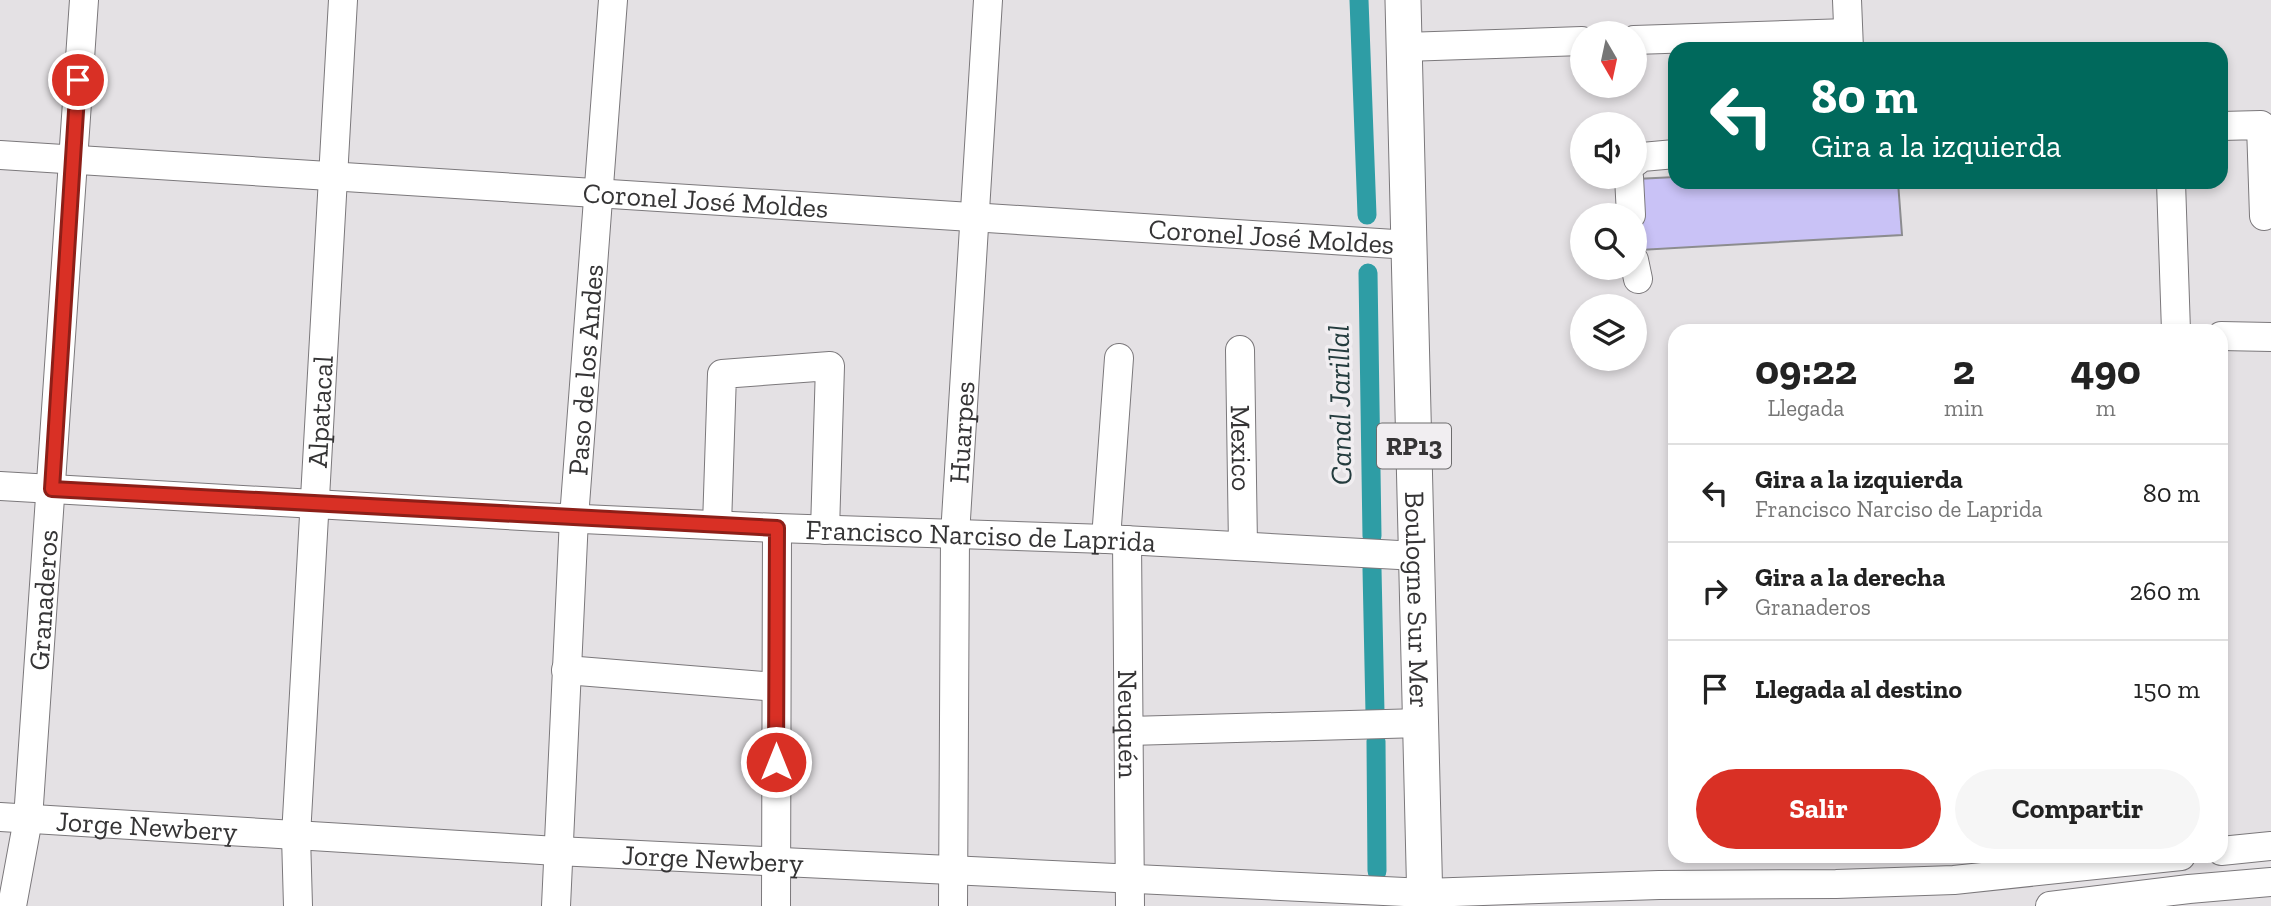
<!DOCTYPE html>
<html lang="es">
<meta charset="utf-8">
<style>
body{margin:0;font-family:"Zilla Slab",serif;background:#f6f6f6;color:#222;height:100vh;display:flex;flex-direction:column;font-size:26px;white-space:nowrap}
*{box-sizing:border-box;margin:0}
p{font-size:23px;color:#767676}
.icon{flex:none;width:38px;height:38px;fill:none;stroke:currentColor;stroke-width:2;stroke-linecap:round;stroke-linejoin:round}
.map{position:relative;flex:1;overflow:hidden}
.sheet{position:absolute;left:1668px;top:324px;width:560px;height:539px;display:flex;flex-direction:column;background:#fff;border-radius:21px;box-shadow:0 4px 10px #0003}
.sheet>*{flex:none}
.hud{position:absolute;left:1668px;top:42px;width:560px;height:147px;border-radius:21px;box-shadow:0 4px 10px #0003;background:#00695c;color:#fff;overflow:hidden}
.needle{width:46px;rotate:171deg}
.fabs{position:absolute;left:1570px;top:21px;display:grid;gap:14px}
.fabs a{display:grid;place-items:center;width:77px;height:77px;border-radius:50%;background:#fff;box-shadow:0 4px 10px #0003;font-size:35px}
.pin{position:absolute;display:grid;place-items:center;width:60px;height:60px;color:#fff;margin:-30px;border:4px solid #fff;border-radius:50%;box-shadow:0 2px 7px #0007}
.me{position:absolute;width:77px;margin:-38px;rotate:0deg;stroke-linejoin:round;filter:drop-shadow(0 0 5px #0008)}
.turn{display:flex;align-items:center;gap:24px;height:147px;padding:0 28px;font-size:32px}
.turn .icon{width:91px;height:91px;stroke-width:2.5}
.turn b{display:block;font-size:49px;line-height:60px}
.eta{display:flex;justify-content:space-evenly;align-items:center;height:119px;text-align:center}
.eta b{font-size:42px;font-weight:700;line-height:49px}
.action{display:flex;gap:14px;margin-top:auto;padding:14px 28px}
.action a{flex:1;height:80px;border-radius:42px;background:#d93025;color:#fff;font-size:28px;font-weight:700;line-height:80px;text-align:center}
.action a+a{background:#f6f6f6;color:#222}
ul{padding:0;list-style:none}
li{display:flex;align-items:center;gap:21px;height:98px;padding:0 28px;border-top:2px solid #e0e0e0}
li div{flex:1}
li b{display:block;font-size:26px}
li em{font-style:normal}
.map>svg:first-child{display:block}
.lines{fill:none;stroke-linecap:round;stroke-linejoin:round}
.canal{stroke:#2e9da5;stroke-width:19}
.building{fill:#c9c2f6;stroke:#8c8c8f;stroke-width:2}
.minor-casing{stroke:#7b787b;stroke-width:30}
.major-casing{stroke:#7b787b;stroke-width:37}
.minor{stroke:#fff;stroke-width:28}
.major{stroke:#fff;stroke-width:35}
.route-casing{stroke:#8d1f18;stroke-width:18}
.route{stroke:#d93025;stroke-width:12}
.labels{text-anchor:middle;dominant-baseline:central;stroke-width:7;stroke-linejoin:round;paint-order:stroke}
.shield{fill:#f1eef1;stroke:#6d6c6d;stroke-width:2}
.shield-label{font-size:26px;font-weight:bold;fill:#353435}
.street-label{font-size:28px;fill:#353435;stroke:#f1eef1}
.water-label{font-size:30px;font-style:italic;fill:#243c3e;stroke:#f1eef1}
</style>
<div class="map">
<svg width="2271" height="906" viewBox="0 0 2271 906">
<rect width="100%" height="100%" fill="#e4e1e4"/>
<g class="lines">
<path class="canal" d="M1359 0 1367 215
M1368 273 1372 536
M1372 569 1375 713
M1376 741 1377 871"/>
</g>
<path class="building" d="M1675 177V182H1898L1902 235 1640 250 1636 179Z"/>
<g class="lines">
<defs>
<g id="minor">
<path d="M1847 0 1849 49"/>
<path d="M1634 40 1848 33"/>
<path d="M1404 47 1582 41"/>
<path d="M2221 126 2261 125 2264 216"/>
<path id="s1" d="M0 155 1410 245"/>
<path d="M1634 163 1642 157 1675 154"/>
<path d="M1629 177 1631 215"/>
<path d="M2171 182 2176 331"/>
<path d="M1634 260 1638 279"/>
<path d="M2221 336 2271 337"/>
<path id="s2" d="M1240 350 1243 546"/>
<path id="s3" d="M0 486 540 517 777 528 1106 539 1417 556"/>
<path d="M717 525 722 374 830 366 825 530"/>
<path d="M1106 539 1119 358"/>
<path id="s4" d="M1127 540 1130 906"/>
<path d="M566 670 776 687"/>
<path d="M1129 731 1421 723"/>
<path id="s5" d="M0 817 557 851 1425 893 1659 885 1836 884 1954 880 2181 856"/>
<path d="M2221 851 2271 846"/>
<path id="s6" d="M12 906 28 819 84 0"/>
<path id="s7" d="M298 906 296 836 343 0"/>
<path id="s8" d="M556 906 574 518 613 0"/>
<path d="M776 906 777 528"/>
<path id="s9" d="M953 906 955 535 988 0"/>
<path d="M2050 906 2189 889 2271 882"/>
</g>
<g id="major">
<path id="s10" d="M1403 0 1425 906"/>
</g>
</defs>
<use href="#minor" class="minor-casing"/>
<use href="#major" class="major-casing"/>
<use href="#minor" class="minor"/>
<use href="#major" class="major"/>
</g>
<g class="lines">
<defs>
<path id="route" d="M78 80 52 489 777 528 776 762"/>
</defs>
<use href="#route" class="route-casing"/>
<use href="#route" class="route"/>
</g>
<g class="labels">
<rect class="shield" x="1377" y="423.5" width="74" height="45" rx="5"/>
<g class="shield-label">
<text x="1414" y="446">RP13</text>
</g>
<g class="street-label">
<text stroke="none"><textPath href="#s1" startOffset="707">Coronel José Moldes</textPath></text>
<text stroke="none"><textPath href="#s1" startOffset="1274">Coronel José Moldes</textPath></text>
<text stroke="none"><textPath href="#s8" startOffset="537">Paso de los Andes</textPath></text>
<text stroke="none"><textPath href="#s7" startOffset="495">Alpatacal</textPath></text>
<text stroke="none"><textPath href="#s9" startOffset="474">Huarpes</textPath></text>
<text stroke="none"><textPath href="#s2" startOffset="98">Mexico</textPath></text>
<text stroke="none"><textPath href="#s3" startOffset="982">Francisco Narciso de Laprida</textPath></text>
<text stroke="none"><textPath href="#s6" startOffset="308">Granaderos</textPath></text>
<text stroke="none"><textPath href="#s10" startOffset="600">Boulogne Sur Mer</textPath></text>
<text stroke="none"><textPath href="#s4" startOffset="184">Neuquén</textPath></text>
<text stroke="none"><textPath href="#s5" startOffset="147">Jorge Newbery</textPath></text>
<text stroke="none"><textPath href="#s5" startOffset="714">Jorge Newbery</textPath></text>
</g>
<g class="water-label">
<text transform="translate(1340 405) rotate(-91)">Canal Jarillal</text>
</g>
</g>
</svg>
<div class="fabs">
<a><svg class="needle" viewBox="-14 -14 28 28"><path d="M0-13l5 13h-10z" fill="#e53935"/><path d="M0 13l5-13h-10z" fill="#767676"/></svg></a>
<a><svg class="icon" aria-label="sound" viewBox="0 0 24 24"><path d="M4 9h4l5-4v14l-5-4H4zM17 9q2 3 0 6"/></svg></a>
<a><svg class="icon" aria-label="search" viewBox="0 0 24 24"><circle cx="10" cy="10" r="6"/><path d="M15 15l6 6"/></svg></a>
<a><svg class="icon" aria-label="layers" viewBox="0 0 24 24"><path d="M12 4l9 5-9 5-9-5zM3 14l9 5 9-5"/></svg></a>
</div>
<div class="pin" style="left:78px;top:80px;background:#d93025"><svg class="icon" aria-label="arrive" viewBox="0 0 24 24"><path d="M6 21V4h12l-3 4 3 4H6"/></svg></div>
<svg class="me" style="left:776px;top:762px" viewBox="-20 -20 40 40"><circle r="17" fill="#d93025" stroke="#fff" stroke-width="3"/><path d="M0-11L8 9 0 5-8 9z" fill="#fff"/></svg>
<div class="hud">
<div class="turn"><svg class="icon" aria-label="left" viewBox="0 0 24 24"><path d="M17 20v-9H6M10 6l-5 5 5 5"/></svg><div><b>80 m</b>Gira a la izquierda</div></div>
</div>
<section class="sheet">
<div class="eta">
<div><b>09:22</b><p>Llegada</p></div>
<div><b>2</b><p>min</p></div>
<div><b>490</b><p>m</p></div>
</div>
<ul>
<li><svg class="icon" aria-label="left" viewBox="0 0 24 24"><path d="M17 20v-9H6M10 6l-5 5 5 5"/></svg><div><b>Gira a la izquierda</b><p>Francisco Narciso de Laprida</p></div><em>80 m</em></li>
<li><svg class="icon" aria-label="right" viewBox="0 0 24 24"><path d="M7 20v-9h11M14 6l5 5-5 5"/></svg><div><b>Gira a la derecha</b><p>Granaderos</p></div><em>260 m</em></li>
<li><svg class="icon" aria-label="arrive" viewBox="0 0 24 24"><path d="M6 21V4h12l-3 4 3 4H6"/></svg><div><b>Llegada al destino</b></div><em>150 m</em></li>
</ul>
<div class="action"><a>Salir</a><a>Compartir</a></div>
</section>
</div>
